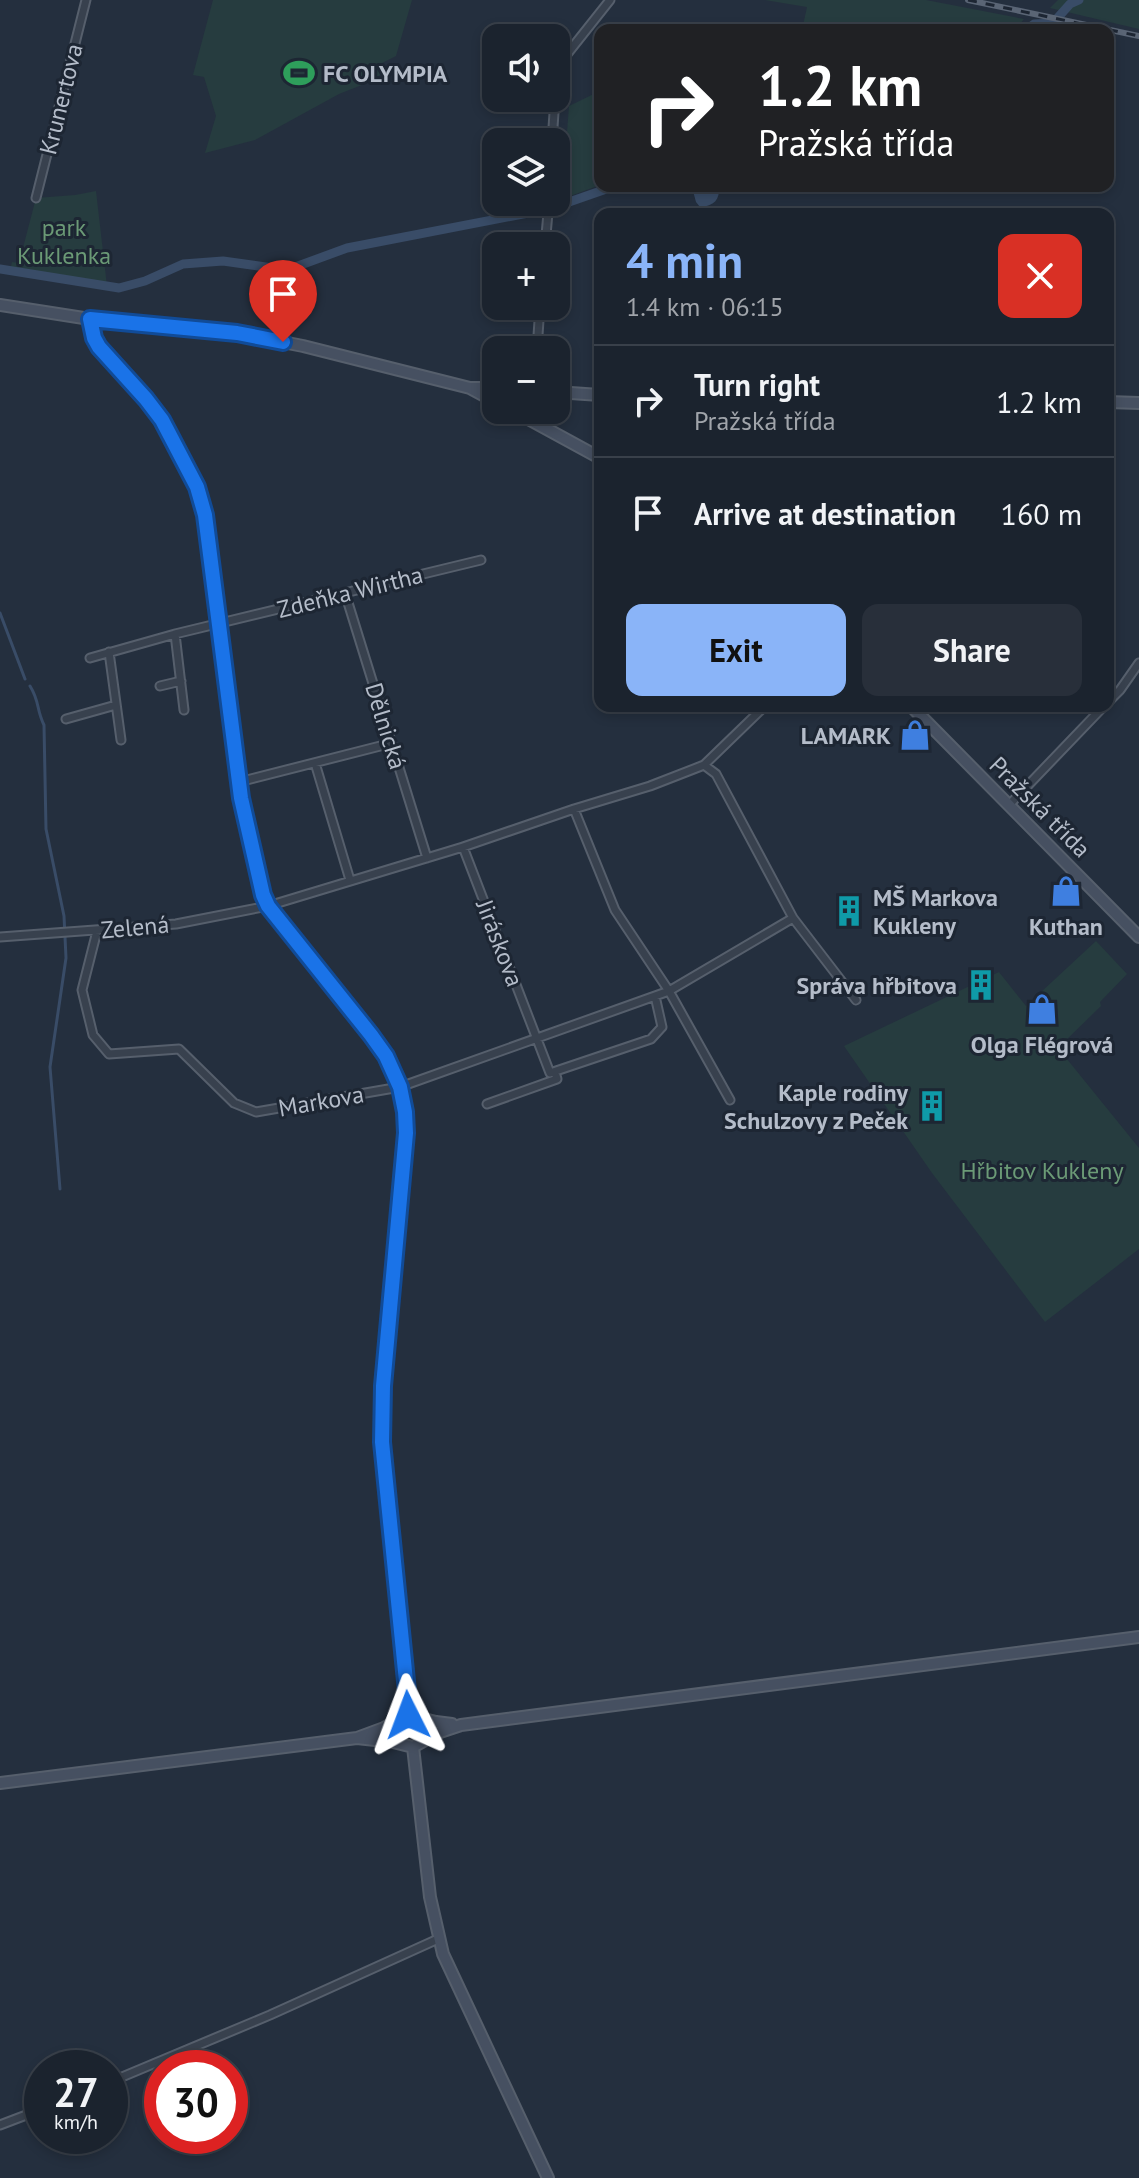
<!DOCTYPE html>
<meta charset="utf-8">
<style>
body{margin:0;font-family:"PT Sans",sans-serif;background:#282f3a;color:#f1f3f6;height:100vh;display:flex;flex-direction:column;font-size:30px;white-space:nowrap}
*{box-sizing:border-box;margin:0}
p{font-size:26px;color:#a0a4aa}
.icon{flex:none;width:44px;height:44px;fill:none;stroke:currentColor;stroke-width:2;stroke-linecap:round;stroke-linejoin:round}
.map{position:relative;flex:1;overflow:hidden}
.side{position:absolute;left:594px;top:208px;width:520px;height:504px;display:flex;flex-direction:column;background:#1b232e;border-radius:16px;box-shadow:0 4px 12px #0003,0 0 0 2px #39404a}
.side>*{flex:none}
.banner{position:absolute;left:594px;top:24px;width:520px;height:168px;border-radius:16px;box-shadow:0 4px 12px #0003,0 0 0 2px #39404a;background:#202124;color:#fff;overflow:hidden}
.tools{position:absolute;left:482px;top:24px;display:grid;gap:16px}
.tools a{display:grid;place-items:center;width:88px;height:88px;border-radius:16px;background:#1b232e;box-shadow:0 4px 12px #0003,0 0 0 2px #39404a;font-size:40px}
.speed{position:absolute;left:24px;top:2050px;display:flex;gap:16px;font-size:40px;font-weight:700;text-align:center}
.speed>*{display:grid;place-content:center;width:104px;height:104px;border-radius:50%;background:#1b232e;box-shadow:0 4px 12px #0003,0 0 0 2px #39404a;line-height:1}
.speed small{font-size:20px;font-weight:400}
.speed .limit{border:12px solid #d22;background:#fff;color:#111}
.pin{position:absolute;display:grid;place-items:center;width:68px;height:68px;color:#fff;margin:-82px -34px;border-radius:50% 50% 50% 0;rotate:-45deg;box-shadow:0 0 8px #0007}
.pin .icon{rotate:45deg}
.me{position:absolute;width:88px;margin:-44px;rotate:357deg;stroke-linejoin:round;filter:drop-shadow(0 0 6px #0008)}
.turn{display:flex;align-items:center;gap:28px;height:168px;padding:0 32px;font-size:36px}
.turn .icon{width:104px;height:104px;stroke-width:2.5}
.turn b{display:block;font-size:56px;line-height:68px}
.round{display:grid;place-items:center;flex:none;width:84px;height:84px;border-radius:16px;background:#282f3a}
.summary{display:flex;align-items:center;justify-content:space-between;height:136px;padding:0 32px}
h1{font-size:48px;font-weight:800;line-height:60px;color:#8ab4f8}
.cta{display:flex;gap:16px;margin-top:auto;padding:16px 32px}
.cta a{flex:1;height:92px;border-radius:16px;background:#8ab4f8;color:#111;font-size:32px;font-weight:800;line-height:92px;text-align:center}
.cta a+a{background:#282f3a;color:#f1f3f6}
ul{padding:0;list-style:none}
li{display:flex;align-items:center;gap:24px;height:112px;padding:0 32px;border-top:2px solid #39404a}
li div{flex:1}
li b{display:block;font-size:30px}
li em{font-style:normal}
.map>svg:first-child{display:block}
.green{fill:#263c3f}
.water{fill:#394c67}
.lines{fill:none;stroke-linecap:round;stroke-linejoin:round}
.stream{stroke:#394c67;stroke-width:3}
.canal{stroke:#394c67;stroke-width:9}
.street-casing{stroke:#565f6c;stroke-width:11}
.secondary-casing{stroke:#565f6c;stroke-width:14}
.street{stroke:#38414e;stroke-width:7}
.secondary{stroke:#465061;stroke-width:10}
.rail-casing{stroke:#5a6575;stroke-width:6}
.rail{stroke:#1d2633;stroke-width:3;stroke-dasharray:9;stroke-linecap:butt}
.route-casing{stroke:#114b97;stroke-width:20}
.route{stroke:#1a73e8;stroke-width:14}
.labels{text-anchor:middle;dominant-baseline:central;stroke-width:6;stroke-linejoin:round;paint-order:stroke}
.poi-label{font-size:24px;font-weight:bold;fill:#b4bcc9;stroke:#1d2633;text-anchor:end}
.street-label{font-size:24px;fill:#b4bcc9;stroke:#1d2633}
.park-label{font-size:24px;fill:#6b9a76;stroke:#1d2633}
</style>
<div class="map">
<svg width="1139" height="2178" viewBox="0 0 1139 2178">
<rect width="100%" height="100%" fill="#242f3e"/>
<path class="green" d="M213 0H412L396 56 382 63 385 71 372 81 339 94 255 140 205 153 216 116 204 77 193 75Z
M765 0H926L1024 19 1015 30H802L807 7Z
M1058 0H1139V29L1050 8Z
M600 91V185L562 199 569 106Z
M96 191 107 286 10 271 12 262 19 263 36 198 75 195Z
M1096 941 1127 974 1100 1002 1101 1006 1058 1048 1139 1148V1249L1045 1322 932 1173 844 1046 999 972 1026 1006Z"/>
<path class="water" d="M699 186H719C720 200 714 206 700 207L696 202 693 191Z"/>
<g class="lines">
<path class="stream" d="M0 613 25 679
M30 686C40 702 36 709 44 725L46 829 64 916 66 958 50 1067 60 1189"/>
<path class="canal" d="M1026 30 1034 24 1053 23 1070 4 1079 0
M0 269 119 288 145 281 183 264 223 261 287 270 347 248 549 209 615 186"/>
<defs>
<path id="street" d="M556 72V68L610 0
M552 142 555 98
M36 198 86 0
M545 246 549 202
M90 319 94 338 99 347 146 399 162 420 197 487 205 515 241 798 263 895 268 906 371 1035 386 1056 400 1087 405 1112 406 1133 383 1386 382 1442 408 1715
M537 350 540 306
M345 593 427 858
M175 634 184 710
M109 652 121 740
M90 658 175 634 481 560
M160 686 181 681
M1108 702 1120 690 1139 663
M66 719 116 705
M315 763 350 880
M239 782 392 743
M1010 804 1104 706
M574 809 650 786 704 765 765 706
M463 847 550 1073 651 1039 662 1027 655 996
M793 918 856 1000
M97 931 82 990 93 1035 109 1054 179 1049 234 1103 256 1112 400 1087 669 991 793 918 716 774 704 765
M0 937 176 924 268 906 463 847 574 809 615 910 669 991 730 1100
M487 1104 557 1079 555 1072
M110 2082 270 2015 438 1939
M0 2125 42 2109"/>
<path id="secondary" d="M0 305 90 319 237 333 303 346 470 388 496 402
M472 388H496
M556 392 600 395
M1108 402 1139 403
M512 410 600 458
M911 706 1139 937
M357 1738 393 1742 413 1747 440 1732 461 1725 1139 1637
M413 1747 430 1897 443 1954 548 2178
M0 1783 357 1738 384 1728 408 1715 436 1722 452 1724"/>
</defs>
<use href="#street" class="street-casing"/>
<use href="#secondary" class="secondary-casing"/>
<use href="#street" class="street"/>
<use href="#secondary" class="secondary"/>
<defs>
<path id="rail" d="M968 0 1139 36"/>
</defs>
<use href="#rail" class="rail-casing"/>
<use href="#rail" class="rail"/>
</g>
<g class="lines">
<defs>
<path id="route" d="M283 342 237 333 90 319 94 338 99 347 146 399 162 420 197 487 205 515 241 798 263 895 268 906 371 1035 386 1056 400 1087 405 1112 406 1133 383 1386 382 1442 408 1701V1715"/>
</defs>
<use href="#route" class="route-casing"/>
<use href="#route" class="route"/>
</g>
<defs>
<symbol id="stadium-bare" viewBox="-9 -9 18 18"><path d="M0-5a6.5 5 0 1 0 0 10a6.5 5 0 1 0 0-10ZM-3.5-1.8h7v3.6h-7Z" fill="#2e9e5b" stroke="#1d2633" stroke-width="2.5" paint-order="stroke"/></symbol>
<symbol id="shop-bare" viewBox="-9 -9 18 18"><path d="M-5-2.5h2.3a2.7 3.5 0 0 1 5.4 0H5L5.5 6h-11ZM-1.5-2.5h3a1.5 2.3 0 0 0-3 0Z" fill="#3f7fe0" stroke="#1d2633" stroke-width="2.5" paint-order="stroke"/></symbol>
<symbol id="building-bare" viewBox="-9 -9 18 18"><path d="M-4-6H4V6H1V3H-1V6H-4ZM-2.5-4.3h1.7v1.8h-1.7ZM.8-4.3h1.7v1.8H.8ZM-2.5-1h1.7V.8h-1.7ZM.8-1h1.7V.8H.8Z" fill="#0f9aa8" stroke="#1d2633" stroke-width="2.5" paint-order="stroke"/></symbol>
</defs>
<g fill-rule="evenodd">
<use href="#stadium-bare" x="277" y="51" width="44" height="44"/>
<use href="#shop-bare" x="893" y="713" width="44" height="44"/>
<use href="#shop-bare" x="1044" y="869" width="44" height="44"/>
<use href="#building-bare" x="827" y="889" width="44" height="44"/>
<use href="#building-bare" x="959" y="963" width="44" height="44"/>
<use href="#shop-bare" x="1020" y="987" width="44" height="44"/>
<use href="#building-bare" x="910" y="1084" width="44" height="44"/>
</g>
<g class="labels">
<g class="poi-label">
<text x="323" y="73" text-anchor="start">FC OLYMPIA</text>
<text x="891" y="735">LAMARK</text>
<text x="873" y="897" text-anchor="start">MŠ Markova<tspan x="873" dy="28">Kukleny</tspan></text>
<text x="1066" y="926" text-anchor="middle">Kuthan</text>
<text x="957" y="985">Správa hřbitova</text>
<text x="1042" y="1044" text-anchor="middle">Olga Flégrová</text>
<text x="908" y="1092">Kaple rodiny<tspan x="908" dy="28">Schulzovy z Peček</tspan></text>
</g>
<g class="street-label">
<text transform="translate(61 99) rotate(-76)">Krunertova</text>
<text transform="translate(350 592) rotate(-14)">Zdeňka Wirtha</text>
<text transform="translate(386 726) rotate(73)">Dělnická</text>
<text transform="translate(1040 807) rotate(45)">Pražská třída</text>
<text transform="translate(135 927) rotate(-5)">Zelená</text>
<text transform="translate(500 943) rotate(69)">Jiráskova</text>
<text transform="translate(321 1101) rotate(-10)">Markova</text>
</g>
<g class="park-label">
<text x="64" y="227">park<tspan x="64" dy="28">Kuklenka</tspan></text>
<text x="1042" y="1170">Hřbitov Kukleny</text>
</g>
</g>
</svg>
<div class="tools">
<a><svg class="icon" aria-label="sound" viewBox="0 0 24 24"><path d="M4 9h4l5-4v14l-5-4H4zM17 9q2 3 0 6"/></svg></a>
<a><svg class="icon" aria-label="layers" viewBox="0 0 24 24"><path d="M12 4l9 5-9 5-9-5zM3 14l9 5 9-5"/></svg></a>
<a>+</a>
<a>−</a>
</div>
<div class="speed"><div>27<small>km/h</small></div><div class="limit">30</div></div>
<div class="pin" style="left:283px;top:342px;background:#d93025"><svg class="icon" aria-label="arrive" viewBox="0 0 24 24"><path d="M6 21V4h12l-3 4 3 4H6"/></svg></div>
<svg class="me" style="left:408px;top:1715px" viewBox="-20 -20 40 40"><path d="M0-17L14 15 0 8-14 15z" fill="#1a73e8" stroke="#fff" stroke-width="4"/></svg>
<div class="banner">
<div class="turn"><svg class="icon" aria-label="right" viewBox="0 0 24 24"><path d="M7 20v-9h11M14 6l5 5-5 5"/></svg><div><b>1.2 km</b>Pražská třída</div></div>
</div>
<section class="side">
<div class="summary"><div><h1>4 min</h1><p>1.4 km · 06:15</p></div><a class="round" style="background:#d93025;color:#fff"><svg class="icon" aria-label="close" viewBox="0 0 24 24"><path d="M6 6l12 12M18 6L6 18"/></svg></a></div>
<ul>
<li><svg class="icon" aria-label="right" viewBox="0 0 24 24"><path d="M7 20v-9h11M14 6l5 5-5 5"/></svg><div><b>Turn right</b><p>Pražská třída</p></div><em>1.2 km</em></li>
<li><svg class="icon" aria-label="arrive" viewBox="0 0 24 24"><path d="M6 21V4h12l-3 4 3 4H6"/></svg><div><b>Arrive at destination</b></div><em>160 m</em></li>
</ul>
<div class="cta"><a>Exit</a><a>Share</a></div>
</section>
</div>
